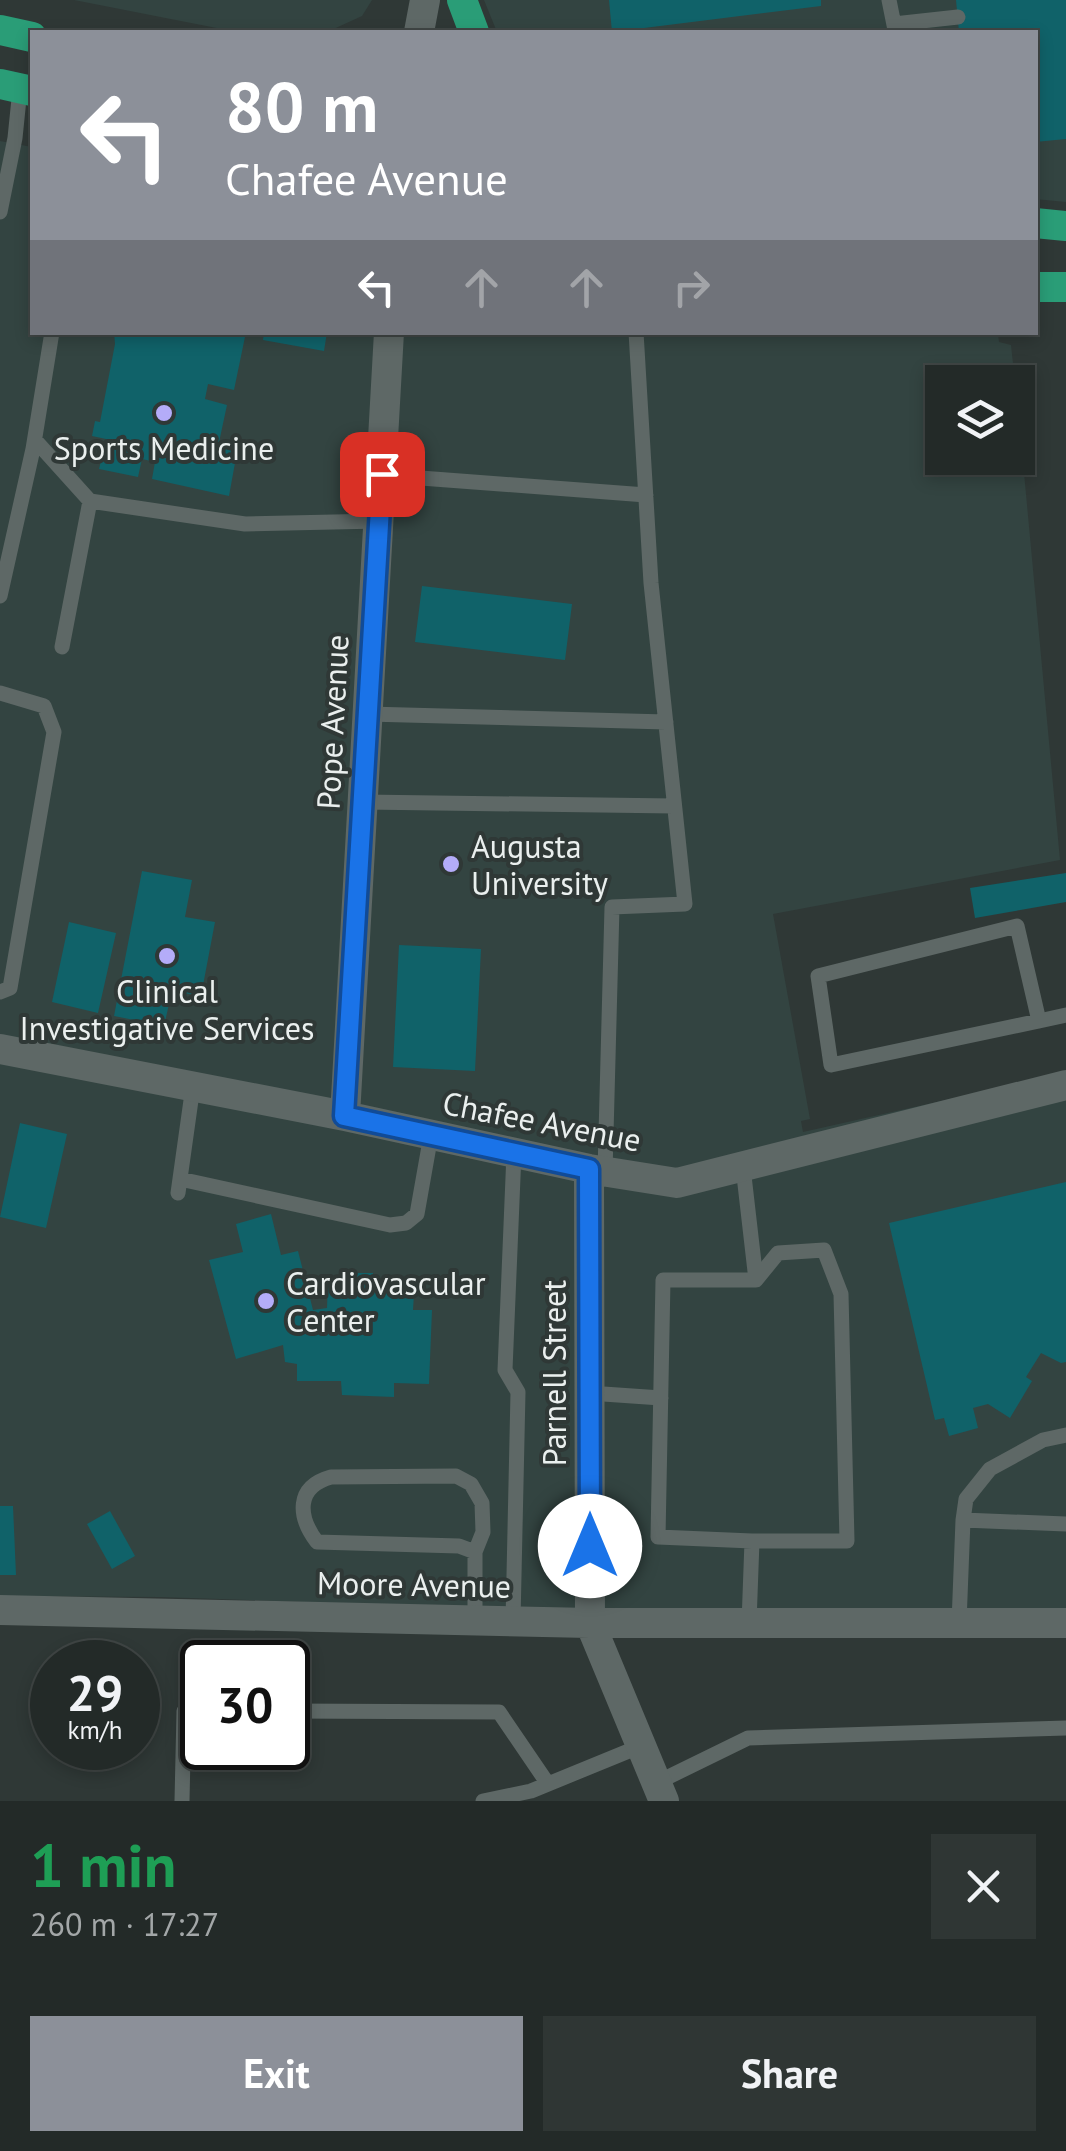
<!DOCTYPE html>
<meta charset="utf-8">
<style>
body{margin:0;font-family:"PT Sans",sans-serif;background:#2f3634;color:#f1f3f6;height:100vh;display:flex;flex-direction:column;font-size:38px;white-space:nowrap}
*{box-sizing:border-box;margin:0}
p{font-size:32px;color:#a3a7a8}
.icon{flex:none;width:55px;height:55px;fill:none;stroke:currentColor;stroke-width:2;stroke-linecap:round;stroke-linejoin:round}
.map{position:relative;height:1801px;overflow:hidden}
.drawer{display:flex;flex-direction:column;background:#232a28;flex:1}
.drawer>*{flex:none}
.top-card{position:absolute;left:30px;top:30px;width:1008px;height:305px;border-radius:0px;box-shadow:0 5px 15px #0003,0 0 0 2px #404645;background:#8c9099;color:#fff;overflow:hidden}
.controls{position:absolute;left:925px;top:365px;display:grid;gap:20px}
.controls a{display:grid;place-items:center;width:110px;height:110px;border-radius:0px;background:#232a28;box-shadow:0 5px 15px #0003,0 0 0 2px #404645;font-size:50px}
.speed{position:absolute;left:30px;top:1640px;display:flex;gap:20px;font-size:50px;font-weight:700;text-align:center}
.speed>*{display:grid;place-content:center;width:130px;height:130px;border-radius:50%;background:#232a28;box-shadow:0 5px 15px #0003,0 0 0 2px #404645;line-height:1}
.speed small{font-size:25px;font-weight:400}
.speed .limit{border:5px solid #111;border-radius:15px;background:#fff;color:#111}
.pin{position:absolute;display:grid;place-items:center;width:85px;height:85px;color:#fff;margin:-42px;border-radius:20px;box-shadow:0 5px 15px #0006}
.me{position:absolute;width:110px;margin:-55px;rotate:0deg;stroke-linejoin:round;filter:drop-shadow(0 0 8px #0008)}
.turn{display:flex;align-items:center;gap:35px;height:210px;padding:0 30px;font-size:45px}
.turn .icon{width:130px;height:130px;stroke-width:2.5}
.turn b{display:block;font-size:70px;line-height:85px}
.lanes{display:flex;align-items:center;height:95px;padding:0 30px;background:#0003;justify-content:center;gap:50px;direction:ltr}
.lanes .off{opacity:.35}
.round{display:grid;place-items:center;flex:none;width:105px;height:105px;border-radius:0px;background:#2f3634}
.summary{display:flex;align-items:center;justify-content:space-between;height:170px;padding:0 30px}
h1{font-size:60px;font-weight:800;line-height:75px;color:#1e9e55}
.button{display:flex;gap:20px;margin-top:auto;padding:20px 30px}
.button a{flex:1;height:115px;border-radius:0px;background:#8c9099;color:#fff;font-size:40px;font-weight:800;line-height:115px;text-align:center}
.button a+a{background:#2f3634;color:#f1f3f6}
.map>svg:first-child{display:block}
.built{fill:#334441}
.building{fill:#106269}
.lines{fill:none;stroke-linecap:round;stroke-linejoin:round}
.lane{stroke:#5e6866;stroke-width:15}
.street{stroke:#5e6866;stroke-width:30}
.primary{stroke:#2a9d77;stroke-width:30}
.route-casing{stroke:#114b97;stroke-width:25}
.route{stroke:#1a73e8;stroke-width:18}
.poi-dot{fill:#b4acf9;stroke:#2f3836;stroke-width:4}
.labels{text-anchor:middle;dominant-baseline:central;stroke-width:8;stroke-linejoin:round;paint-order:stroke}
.poi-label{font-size:32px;fill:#eaefee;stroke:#2f3836}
.street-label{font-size:32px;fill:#eaefee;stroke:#2f3836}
</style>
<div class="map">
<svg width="1066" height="1801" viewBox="0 0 1066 1801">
<rect width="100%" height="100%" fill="#2f3836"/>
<path class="built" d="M74 0H372L362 16 327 32H237Z
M484 0H1066V202L1035 199V32H497Z
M0 141 32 147V332H987L998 334 999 342 1011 345 1015 382H942V458H1018V408L1060 860 773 914 810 1119 801 1121 803 1132 1066 1073V1608L561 1611 160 1597 0 1596Z"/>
<path class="building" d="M609 0H821V6L612 32Z
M956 0H1066V139L1035 142V32H959Z
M114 332H246L234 390 208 384 205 399 227 405 218 447 237 452 229 496 152 479 155 462 142 459 138 477 99 469 106 439 92 436 95 421 100 422 115 344Z
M264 332H327L324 351 263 340Z
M422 586 572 604 565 660 415 642Z
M142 871 192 880 185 917 215 922 201 996 172 991 164 1026 114 1016Z
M1066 873V902L975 918 970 888Z
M69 922 116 933 98 1013 52 1002Z
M399 945 481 949 475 1071 393 1067Z
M20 1123 67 1134 46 1228 0 1217Z
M1066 1182V1362L1061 1363 1041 1353 1026 1377 1032 1381 1010 1418 988 1404 973 1408 978 1428 949 1436 944 1418 935 1420 889 1223Z
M271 1214 281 1255 298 1251 313 1310 327 1308 328 1280 356 1279V1273H373V1280L402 1281 401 1294H414L413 1310H432L429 1384 394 1383V1397L342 1395 341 1381H297V1364L285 1362 283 1345 236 1359 209 1260 243 1252 236 1224Z
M0 1506H13L16 1575H0Z
M110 1511 135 1556 112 1569 87 1524Z"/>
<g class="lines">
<path class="lane" d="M889 0 895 30
M894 24 958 17
M0 212 15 138 20 89
M35 440 90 501 62 647
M381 475 646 495
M90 501 245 524 379 521
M0 596 33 449 52 332
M0 693 44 706 54 732 10 988 0 992
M368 714 666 722
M363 802 674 806
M1039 1021 1017 926 818 976 831 1065 1039 1021 1066 1015
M743 1167 756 1280
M605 1172 612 907 685 904 651 583 636 332
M180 1179 390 1225 406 1223 417 1214 431 1135
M178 1193 193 1086
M589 1393 661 1398
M1066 1435 1043 1440 990 1469 966 1499 963 1520 1066 1524
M475 1552 459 1546 317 1542C298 1517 295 1487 331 1477L456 1476 471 1484 482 1503 483 1532 475 1552V1620
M513 1621 518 1392 505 1370 514 1153
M749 1623 752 1541 658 1537 663 1280H756L778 1253 824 1250 841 1294 847 1541H752
M959 1623 963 1520
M288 1711 499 1712 548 1784
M656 1783 748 1738 1066 1728
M182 1801 184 1711H202
M483 1801 531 1791 641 1746"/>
<path class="street" d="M419 32 425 0
M0 1049 345 1116 589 1169 677 1183 1066 1085
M345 1116 389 332
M589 1169 590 1623 664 1801
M0 1610 590 1623H1066"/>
<path class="primary" d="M462 0 474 32
M0 30 32 37
M0 84 32 91
M1035 223 1066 226
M1035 287H1066"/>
</g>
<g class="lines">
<defs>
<path id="route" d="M382 474 344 1116 589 1169 590 1546"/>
</defs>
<use href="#route" class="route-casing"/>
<use href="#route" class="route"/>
</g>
<g class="poi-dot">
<circle cx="164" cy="413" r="10"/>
<circle cx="451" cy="864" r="10"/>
<circle cx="167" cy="956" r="10"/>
<circle cx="266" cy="1301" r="10"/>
</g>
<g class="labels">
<g class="poi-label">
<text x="164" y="448">Sports Medicine</text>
<text x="471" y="846" text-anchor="start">Augusta<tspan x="471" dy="37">University</tspan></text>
<text x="167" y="991">Clinical<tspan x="167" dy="37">Investigative Services</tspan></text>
<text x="286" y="1283" text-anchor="start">Cardiovascular<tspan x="286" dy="37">Center</tspan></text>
</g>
<g class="street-label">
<text transform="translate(332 722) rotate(-87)">Pope Avenue</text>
<text transform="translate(542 1121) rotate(11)">Chafee Avenue</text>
<text transform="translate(554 1373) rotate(-90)">Parnell Street</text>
<text transform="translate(414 1584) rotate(1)">Moore Avenue</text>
</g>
</g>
</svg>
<div class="controls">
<a><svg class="icon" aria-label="layers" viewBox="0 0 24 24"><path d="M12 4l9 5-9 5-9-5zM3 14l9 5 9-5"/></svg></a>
</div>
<div class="speed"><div>29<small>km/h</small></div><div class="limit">30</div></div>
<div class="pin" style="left:382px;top:474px;background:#d93025"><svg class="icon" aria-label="arrive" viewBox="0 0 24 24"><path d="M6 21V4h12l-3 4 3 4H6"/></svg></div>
<svg class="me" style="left:590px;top:1546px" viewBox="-20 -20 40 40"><circle r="19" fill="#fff"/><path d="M0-13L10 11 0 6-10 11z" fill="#1a73e8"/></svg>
<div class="top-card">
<div class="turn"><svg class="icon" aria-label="left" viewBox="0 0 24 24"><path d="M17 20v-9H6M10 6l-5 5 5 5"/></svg><div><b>80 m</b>Chafee Avenue</div></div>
<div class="lanes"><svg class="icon" aria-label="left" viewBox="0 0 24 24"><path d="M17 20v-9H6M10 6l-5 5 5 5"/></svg><svg class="icon off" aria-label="ahead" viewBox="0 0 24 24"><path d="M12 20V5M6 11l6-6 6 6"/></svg><svg class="icon off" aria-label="ahead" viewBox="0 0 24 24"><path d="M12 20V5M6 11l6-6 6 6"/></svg><svg class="icon off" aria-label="right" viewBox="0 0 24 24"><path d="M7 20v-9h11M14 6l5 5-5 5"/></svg></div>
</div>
</div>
<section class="drawer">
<div class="summary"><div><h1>1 min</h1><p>260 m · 17:27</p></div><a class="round"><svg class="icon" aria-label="close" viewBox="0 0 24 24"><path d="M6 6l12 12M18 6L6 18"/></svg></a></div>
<div class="button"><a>Exit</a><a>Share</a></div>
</section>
